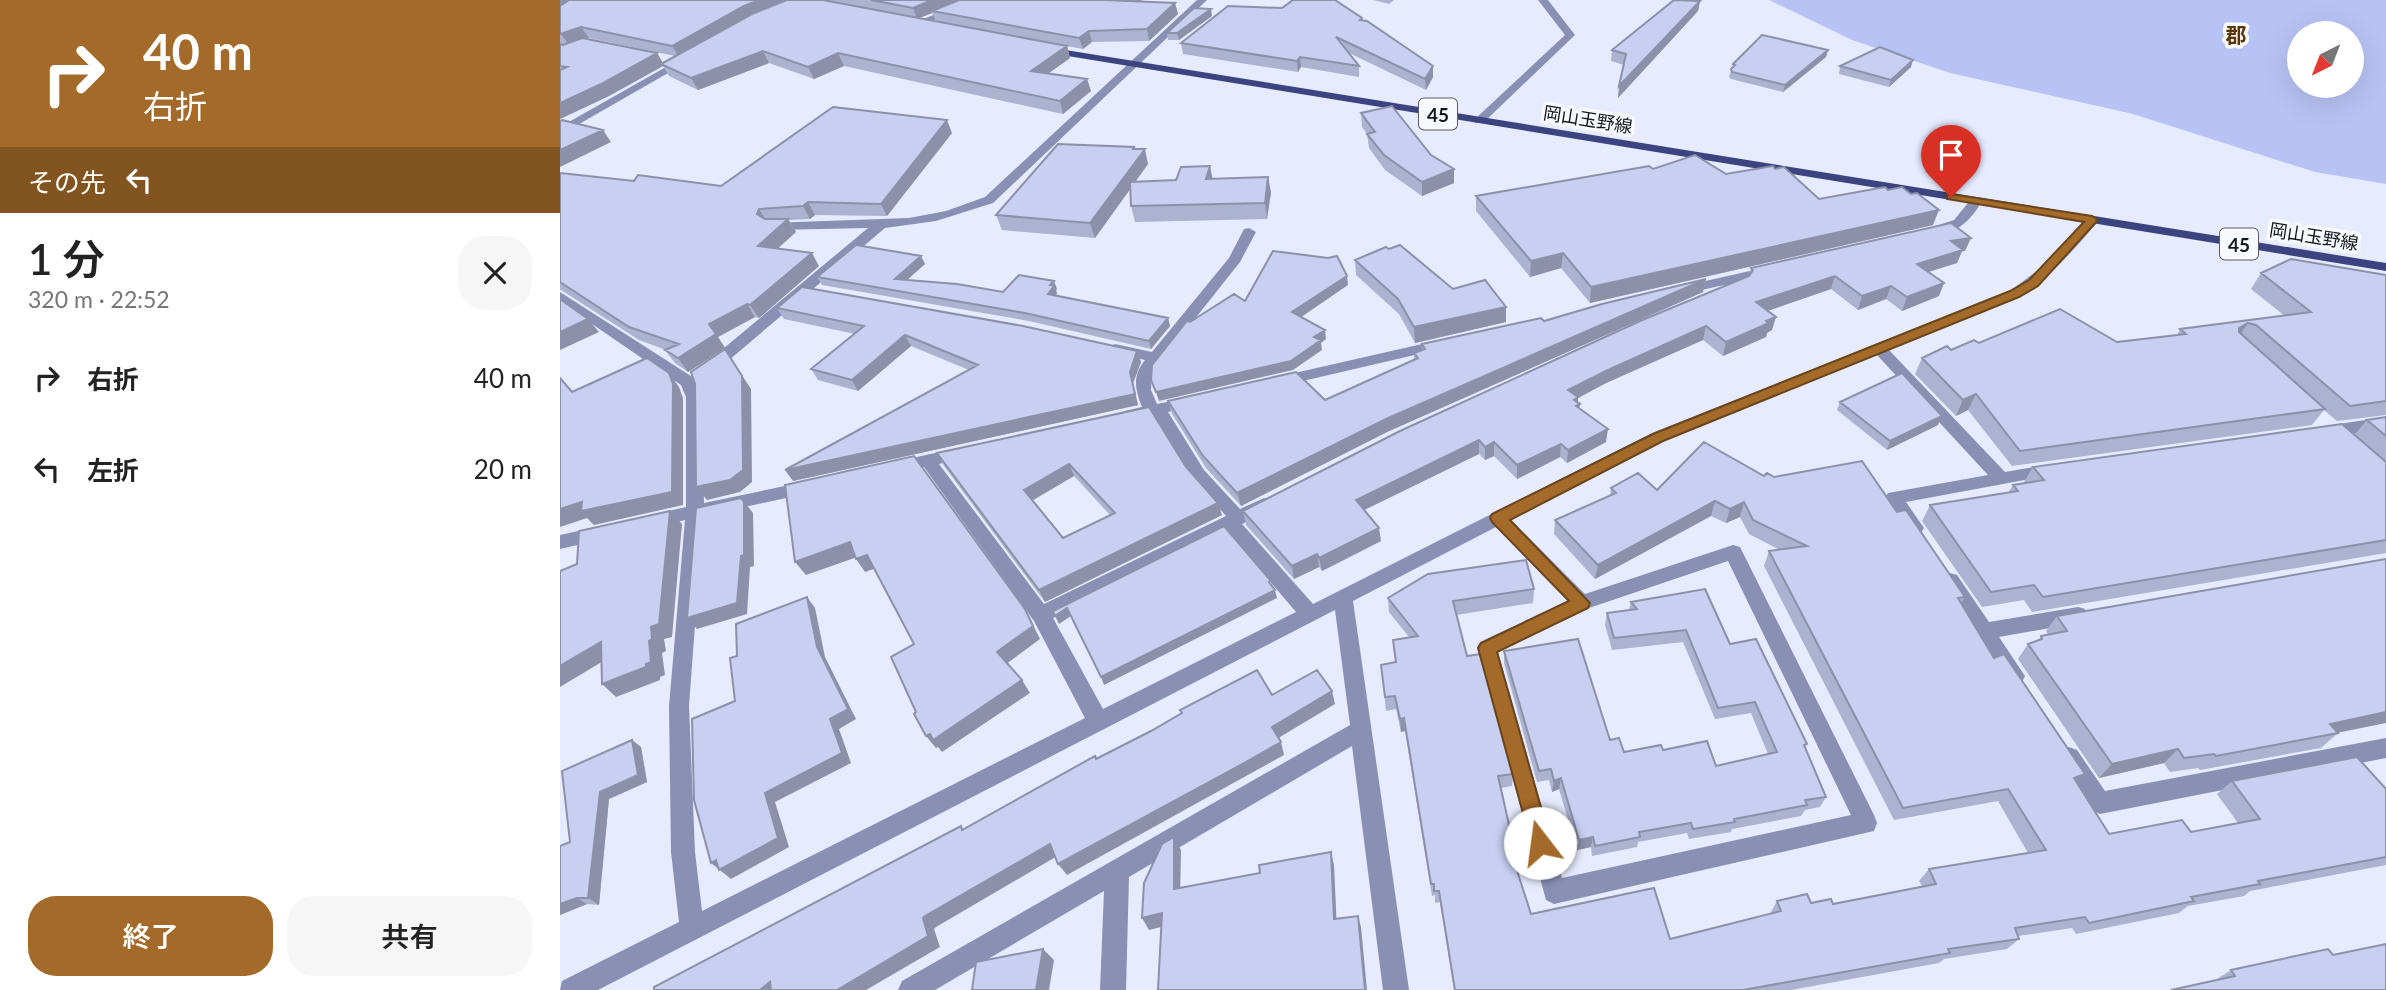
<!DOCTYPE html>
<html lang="ja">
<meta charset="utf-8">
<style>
body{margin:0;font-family:Lato,"Noto Sans JP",sans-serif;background:#f6f6f6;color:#222;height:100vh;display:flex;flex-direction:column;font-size:26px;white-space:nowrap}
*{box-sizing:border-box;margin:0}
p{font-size:23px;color:#767676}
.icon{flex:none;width:38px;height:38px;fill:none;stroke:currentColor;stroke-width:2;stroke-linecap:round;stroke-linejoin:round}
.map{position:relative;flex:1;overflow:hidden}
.drawer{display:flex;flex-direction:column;background:#fff;width:560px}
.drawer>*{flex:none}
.hud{background:#a36a29;color:#fff;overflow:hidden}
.needle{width:46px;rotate:222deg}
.tools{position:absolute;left:1727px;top:21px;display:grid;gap:14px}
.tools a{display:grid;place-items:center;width:77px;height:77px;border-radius:50%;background:#fff;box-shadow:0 7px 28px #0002;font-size:35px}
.pin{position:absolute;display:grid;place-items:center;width:60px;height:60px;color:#fff;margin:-72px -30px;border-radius:50% 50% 50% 0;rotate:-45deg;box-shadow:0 0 7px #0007}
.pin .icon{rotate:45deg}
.me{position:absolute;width:77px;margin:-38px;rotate:345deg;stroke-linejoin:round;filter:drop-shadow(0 0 5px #0008)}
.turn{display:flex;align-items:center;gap:24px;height:147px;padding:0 28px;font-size:32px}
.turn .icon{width:91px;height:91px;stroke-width:2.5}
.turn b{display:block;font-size:49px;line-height:60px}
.then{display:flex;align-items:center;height:66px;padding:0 28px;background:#0003;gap:14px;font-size:26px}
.round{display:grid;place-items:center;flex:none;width:74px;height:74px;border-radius:28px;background:#f6f6f6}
.head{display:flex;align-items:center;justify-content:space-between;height:119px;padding:0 28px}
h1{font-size:42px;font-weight:600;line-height:52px}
.cta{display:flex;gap:14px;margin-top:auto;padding:14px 28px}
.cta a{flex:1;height:80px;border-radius:28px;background:#a36a29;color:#fff;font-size:28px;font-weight:600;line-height:80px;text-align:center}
.cta a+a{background:#f6f6f6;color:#222}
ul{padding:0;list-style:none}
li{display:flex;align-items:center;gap:21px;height:91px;padding:0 28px}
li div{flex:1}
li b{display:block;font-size:26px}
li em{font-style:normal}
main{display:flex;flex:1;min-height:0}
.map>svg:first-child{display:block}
.green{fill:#b8c3f5;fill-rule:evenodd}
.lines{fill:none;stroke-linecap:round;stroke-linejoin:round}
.minor{fill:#8990b4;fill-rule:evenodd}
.major{fill:#3c4480;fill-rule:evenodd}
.wall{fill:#acb2cf;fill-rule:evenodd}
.shaded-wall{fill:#8c91a9}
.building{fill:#c8cff1;stroke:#8c91a9;stroke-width:2;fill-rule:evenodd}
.route{fill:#a36a29;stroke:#6a451b;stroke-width:2}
.labels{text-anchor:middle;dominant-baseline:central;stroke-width:7;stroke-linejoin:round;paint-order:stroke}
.far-street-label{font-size:18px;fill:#15171e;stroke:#f8f9fd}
.shield{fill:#f8f9fd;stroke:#595b61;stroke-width:2}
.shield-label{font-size:19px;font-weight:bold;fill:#15171e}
.far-quarter-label{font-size:21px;font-weight:bold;fill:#5c3604;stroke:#f8f9fd}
</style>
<main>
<section class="drawer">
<div class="hud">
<div class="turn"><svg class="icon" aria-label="right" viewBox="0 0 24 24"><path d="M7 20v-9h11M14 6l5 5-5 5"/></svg><div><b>40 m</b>右折</div></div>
<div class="then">その先<svg class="icon" aria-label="left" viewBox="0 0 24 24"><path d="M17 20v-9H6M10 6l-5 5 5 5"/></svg></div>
</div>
<div class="head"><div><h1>1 分</h1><p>320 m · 22:52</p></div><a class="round"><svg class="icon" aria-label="close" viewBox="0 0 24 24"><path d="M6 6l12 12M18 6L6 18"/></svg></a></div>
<ul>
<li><svg class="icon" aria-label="right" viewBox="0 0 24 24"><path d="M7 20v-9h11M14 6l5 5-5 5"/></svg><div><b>右折</b></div><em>40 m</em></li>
<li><svg class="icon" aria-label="left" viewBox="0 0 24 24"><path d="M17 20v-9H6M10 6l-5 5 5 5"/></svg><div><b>左折</b></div><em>20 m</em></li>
</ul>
<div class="cta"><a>終了</a><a>共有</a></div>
</section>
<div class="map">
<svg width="1826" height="990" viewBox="0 0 1826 990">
<rect width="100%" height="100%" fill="#e7ebff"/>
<path class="green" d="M1209 0H1826V184L1755 172 1573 114 1390 73 1292 40ZM1740 33H1792V86H1740Z"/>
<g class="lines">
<path class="minor" d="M410 0H424L357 27 349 25Z
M637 0H647L433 203 376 221 325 228 156 371H146L143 367 146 363 308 228 214 230 207 226 209 223 349 218 386 211 425 197Z
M978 0H988L1015 35 923 123H915V119L1005 35Z
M120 59 129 61 0 135V127Z
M1416 197 1422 201C1411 221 1392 239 1367 235V229L1394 220 1412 198Z
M1532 216 1539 220 1537 223C1513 250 1491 277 1460 297L1329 350 1445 472 1491 464 1500 470 1497 474 1346 502 1364 528 1361 533H1349L1325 498 1328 493 1428 475 1317 355 1104 441 951 520 1025 594 1173 545 1180 547 1314 815 1317 823 1314 831 994 904 986 900 917 648 920 642 1008 601 936 527 793 601 849 990H823L792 746 569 877 566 990H540L544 891 375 990H338L342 981 790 725 775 610 38 990H0L2 981 119 922 111 852 109 706 125 520 92 528 86 526 83 521 86 516 126 507V397L121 385 0 302V292L134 378 142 397 144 503 249 481 255 483 258 487 255 491 249 493 143 516 129 706 135 852 142 911 525 718 474 621 364 467 338 473 329 467 338 461 403 447 409 449 411 453 409 457 379 464 484 604 666 516 632 478 594 416 571 420 565 419 563 415 565 411 582 407C575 389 572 376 585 360L550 352 547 349 555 344 592 352 669 258 684 229 689 228 696 232 680 262 592 373 591 390 597 404 632 397 638 398 640 402 638 406 608 412 644 470 680 509 704 498 710 500 713 505 710 510 682 524 753 604 1092 433 1450 291 1482 267 1527 217ZM667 531 736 612 543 709 493 618ZM1168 561 1291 815 1002 878 938 652 1029 608Z
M1212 266 1219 270 1217 273 1124 294 1117 290 1119 287Z
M884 339 889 341 892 344 889 347 717 387 709 382 717 377Z
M1826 417V429L1765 438 1757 432 1765 426Z
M41 526 47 528 50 533 47 538 0 549V535Z
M1390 573 1397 575 1429 622 1518 607 1525 609 1528 615 1525 621 1518 623 1439 637 1465 676 1462 682 1455 685 1448 682 1383 585 1381 580 1383 575Z
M1826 738V758L1540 814 1532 810 1498 757 1501 750 1509 747 1517 750 1545 791Z"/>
<path class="major" d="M487 47 1826 263V271L483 52 482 50Z"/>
</g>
<path class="wall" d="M0 0H223L224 1 227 0H583L578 2 615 3 618 14 589 41 532 42 523 49 507 46 510 58 489 73 527 79 531 91 503 114 284 66 254 79 209 63 138 90 109 76 103 66 49 96 0 119ZM372 13 376 21 359 18ZM29 38 115 56 103 63 97 53 27 39Z
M813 0H834L829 4Z
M1140 1 1138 11 1058 98 1064 65 1051 61 1052 50Z
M652 16 619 40H608L607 33Z
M802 21 873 66V77L866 90 789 53 799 66V77L741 67 738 72 623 54 621 43Z
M1268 50 1266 57 1223 92 1171 79 1169 77 1173 64Z
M1280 66 1351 67 1329 87 1279 74Z
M801 113 894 183 862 196 825 170 809 148 807 134 802 127Z
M392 133 327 216 255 215 250 219 229 220 236 232 217 249 259 266 199 318 195 317 158 337 165 348 128 372 115 363 105 350H106L79 340 1 290H0V173L74 181 161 186Z
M574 147 575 149 588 164 575 182 652 179 711 192 707 219 575 222 571 206V188L535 238 442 230 436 215Z
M1093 169 1259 199 1373 225 1030 303 1001 268 970 277 916 211V196Z
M1402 251 1397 263 1368 272 1379 296 1342 311 1326 299 1298 310 1271 289 1207 311 1212 330 1207 333 1206 337 1163 356 1143 340 1046 383 1018 398V402L1019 408 1046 442 1007 463 1000 457 957 479 934 456 925 460 919 454 804 510 821 541 762 571 759 567 734 579 686 525 683 511 1189 276 1191 268 1405 251Z
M795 260 893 289 946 322 855 343 839 314 796 275Z
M365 264 347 280 443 292 497 289 496 290 497 294 496 295 608 318 610 326 591 349 469 321 262 285 257 277Z
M1701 273 1826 275V415L1777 421 1764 410 1752 425 1452 466 1408 410 1396 416 1355 374 1362 358 1419 343 1557 342 1617 335 1620 329 1725 316 1691 289Z
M1146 279 1143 292 827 432 681 506 646 468 612 414 608 401 765 400 854 360V353L862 350V344L984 321Z
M217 308 577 351 581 362 573 383 578 405 233 481 409 370 351 346 298 391 258 380 251 369 295 334 224 319Z
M1280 402 1378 425 1327 450 1277 410Z
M1826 417V553L1472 612 1464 600 1422 607 1362 521 1370 505 1448 493 1453 485 1465 483 1464 482 1473 467 1794 435 1807 420Z
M377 453 626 467 662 515 485 602 384 466ZM514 476 550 515 503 538 472 500Z
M1204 476 1214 477 1337 512 1405 597 1401 603 1434 658 1517 783 1549 834 1631 832 1678 823 1657 794 1672 781 1826 789V865L1690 891 1684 896 1628 906 1619 913 1516 934 1512 928 1458 936 1459 939 1447 949 1384 959 1379 963 1231 990H894L880 902 875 903V895L872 896 845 731 841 732 836 709 826 711 821 665 835 662 849 637 829 612 828 598 974 589 973 603 896 615 907 656 953 774 952 786 941 788 955 863 971 914 1110 939 1211 914V912L1217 901 1273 904 1362 886 1359 881 1369 869 1468 853 1438 801 1334 820 1204 566 1209 551 1220 550 1189 534 1180 517 1166 523 1151 516 1035 579 994 534 995 520 1050 496 1051 488 1097 490Z
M1071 602 1170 644 1247 744 1245 748 1266 797 1260 807 1245 810 1241 816 1172 829 1171 832 1129 839 1127 833 1078 842 1077 847 1032 856 1031 847 1017 850 999 789 992 792 989 780 977 782 944 663V651L1064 752 1103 750 1156 766 1208 754 1191 713 1155 719 1123 642 1052 650 1045 625 1047 613 1069 610Z
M1497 616 1778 733 1761 748 1640 770 1638 768 1610 772 1604 763 1539 778 1458 659 1468 644 1478 641 1481 636 1488 635 1486 631Z
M72 740 81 747 87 782 49 799 39 905 27 904 0 915V846L10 842Z
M1773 955 1654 981 1671 970Z"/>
<path class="shaded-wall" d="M0 0H12L0 9Z
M199 0H223L225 3 119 57 112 46 184 6Z
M372 0H403L372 11V13L357 19 353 8Z
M546 0H583L548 11Z
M1140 1 1138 11 1058 98 1059 86Z
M615 3 618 14 589 41 587 29Z
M651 9 652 16 619 40 617 33Z
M21 27 29 38 9 45 1 34Z
M529 31 532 42 523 49 519 38Z
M507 46 510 58 475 83 471 71Z
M1268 50 1266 57 1223 92 1225 85Z
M203 51 209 63 138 90 131 78Z
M97 53 104 65 101 64 103 66 49 96 0 119V103Z
M278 53 284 66 254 79 248 67Z
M740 57 741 67 738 72 737 61Z
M1353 60 1351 67 1329 87 1331 80Z
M873 66V77L866 90 865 79Z
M527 79 531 91 503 114 500 101Z
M387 120 392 133 327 216 321 204Z
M43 130 51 142 0 167V150Z
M574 147 577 159 585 149 588 164 535 238 530 223Z
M650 166 653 181 646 179Z
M894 169V183L862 196V182Z
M708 177 711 192 707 219 705 203Z
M248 202 255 215 250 219 243 206Z
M199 209 207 222 197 214Z
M1379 210 1373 225 1030 303 1031 287Z
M228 219 236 232 206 259 198 246Z
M1411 238 1405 251H1402L1397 263 1352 277 1357 264 1391 241Z
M252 253 259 266 199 318 190 305Z
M1003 253 1001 268 970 277 971 261Z
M361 256 365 264 339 287 335 279Z
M787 276 788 285 734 322 732 312Z
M1275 276 1271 289 1193 316 1196 302Z
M1146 279 1143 292 827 432 681 506 677 493 826 419Z
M494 281 497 289 496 290 497 294 491 302 488 294 490 285Z
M1384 283 1379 296 1342 311 1347 297Z
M1331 286 1326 299 1298 310 1302 296Z
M187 304 195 317 158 337 165 348 128 372 118 358 149 324Z
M946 307V322L855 343 854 327Z
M1216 317 1212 330 1207 333 1206 337 1163 356 1166 342Z
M608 318 610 326 591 349 589 341Z
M28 319 39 332 0 350V332Z
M1688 323 1677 339 1679 328Z
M1146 326 1143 340 1046 383 1018 398V405L1020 404 1018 417 1008 390 1048 370Z
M765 330 766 339 761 343 762 350 733 370 599 401 596 392 754 337Z
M345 335 351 346 298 391 292 380Z
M165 349 191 389 192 482 180 492 147 500 136 487Z
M577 351 581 362 573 383 578 405 233 481 225 470 570 372Z
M109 373 119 387 123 398V505L34 525 27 518 0 527V509Z
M1416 394 1408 410 1396 416 1403 400Z
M1382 416 1378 425 1327 450 1330 441Z
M1048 429 1046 442 1007 463 1008 450Z
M919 440V454L798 513 796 500Z
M934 442V456L925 460V447Z
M1001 444 1000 457 957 479V465Z
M509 464 514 476 470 502 464 490Z
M181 498 193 513 194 566 190 567 187 614 137 629 127 618Z
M1155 501 1151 516 1035 579 1038 565Z
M1184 502 1180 517 1166 523 1170 509Z
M658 503 662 515 485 602 479 590Z
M110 511 122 524 112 637 104 639 106 651 102 653 105 675 100 677V680L56 697 42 684 86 664 91 627Z
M819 528 821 541 762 571 759 558Z
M290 542 300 556 246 575 235 562Z
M757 554 759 567 734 579 732 566Z
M307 555 316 568 305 572 296 559Z
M715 590 717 598 544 685 541 677Z
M247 597 255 608 265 657 296 719 279 729 291 763 215 802 229 847 171 879 151 863 205 793 270 719Z
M507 608 511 616 499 624 495 616Z
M465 609 480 639 445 665 437 652Z
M41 642 55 654 0 687V666Z
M462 680 470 693 382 752 378 747 376 748 366 736Z
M772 691 775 704 715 740 712 727Z
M1826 712V723L1752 738 1770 724Z
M844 718 845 731 841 732 840 719Z
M72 740 81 747 87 782 49 799 39 905 28 898 40 792Z
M721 742 724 755 507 875 498 864Z
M1618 749 1604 763 1539 778 1552 764Z
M1525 774 1513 787 1514 778Z
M1001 778 999 789 992 792 994 781Z
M614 837 621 850 620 901 614 889Z
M1033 837 1031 847 1017 850 1019 840Z
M490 844 499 855 376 927 374 929 380 947 306 990H277L365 916Z
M955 851V863L951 852Z
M771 852 774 865 777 931 774 919Z
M17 898 27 904 0 915V904Z
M602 913 609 925 589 930 582 918Z
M798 916 801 927 807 990H805Z
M483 949 494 960 489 990H476Z
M210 982 222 990H200Z"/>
<path class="building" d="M9 0H199L184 6 112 46 21 27 0 34V6Z
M227 0H263L507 46 471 71 527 79 500 101 278 53 248 67 203 51 131 78 101 64 192 14Z
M311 0H372L353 8Z
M399 0H546H545L615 3 587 29 529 31 519 38 372 11Z
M733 0H775L802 18 800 20 807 21 873 66 865 79 776 37 799 66 740 57 737 61 621 43 668 6 722 8Z
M1114 0 1140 1 1059 86 1066 54 1052 50Z
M634 8 651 9 617 33H607Z
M1202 35 1268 50 1225 85 1172 72 1171 69 1175 65 1173 64Z
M22 38 97 53 41 84 0 103V70L7 67 0 66V44L3 45Z
M1320 47 1353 60 1331 80 1280 66Z
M832 106 871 155 894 169 862 182 824 155 807 134 815 132 801 113Z
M273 107 387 120 321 204 248 202 243 206 199 209 197 214 205 219H228L198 246 252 253 190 305 187 304 149 324 156 334 118 358 105 350 119 344 69 327 0 282V173L74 181 78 175 161 186Z
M2 120 43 130 0 150V121Z
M498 144 574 147 573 149H585L530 223 436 215Z
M1135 155 1166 174 1213 166 1215 169 1224 167 1259 199 1325 187 1328 190 1342 187 1351 194 1357 193 1379 210 1031 287 1003 253 971 261 916 196 1089 166 1093 169Z
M650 166 646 179 708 177 705 203 571 206 570 182 616 180 621 167Z
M1391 223 1411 238 1391 241 1403 250 1357 264 1384 283 1347 297 1331 286 1302 296 1275 276 1196 302 1216 317 1206 321 1209 323 1166 342 1146 326 1048 370 1008 390 1018 397 1014 400 1020 404 1016 406 1048 429 1008 450 1001 444 957 465 934 442 925 447 919 440 796 500 819 528 759 558 757 554 732 566 683 511 840 431 1080 321 1189 276 1193 270 1191 268Z
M296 245 361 256 335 279 397 284 443 292 459 275 494 281 490 285 494 286 488 294 608 318 589 341 465 313 257 277Z
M840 245 893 289 925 280 946 307 854 327 838 299 795 260 826 247 829 249Z
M713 251 768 258 777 256 787 276 732 312 765 330 754 337 761 340 731 361 596 392 591 380 592 365 627 321 630 322 674 294 685 301Z
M1731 259 1826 275V401L1790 406 1696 325 1688 323 1679 328V332L1765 409 1460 451 1416 394 1403 400 1362 358 1387 346 1391 350 1414 340 1419 343 1500 309 1557 342 1626 334 1620 329 1751 312 1701 273Z
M1146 279 826 419 677 493 643 456 608 401 736 372 765 400 858 358 854 353 865 349 862 344 981 318 984 321 1042 304Z
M242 287 463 326 577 351 570 372 575 394 225 470 418 365 345 335 292 380 251 369 304 326 217 308Z
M0 299 28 319 0 332Z
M165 349 182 376 183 470 170 480 136 487 135 384 131 372Z
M87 358 109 373 113 384 112 492 21 511 22 502 0 509V378L12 392Z
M1342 373 1382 416 1330 441 1280 402Z
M589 407 626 467 658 503 479 590 377 453ZM509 464 555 513 503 538 464 490Z
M1826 417V436L1807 420Z
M1782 424 1826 462V540L1483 597 1474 585 1431 592 1370 505 1458 491 1453 485 1484 480 1473 467Z
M1144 442 1204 476 1207 473 1214 477 1302 461 1337 512 1346 510 1405 597 1398 598 1434 658 1444 654 1525 774 1514 778 1549 834 1622 820 1631 832 1700 819 1672 781 1797 757 1826 789V857L1698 881 1700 884 1631 897 1634 901 1529 923 1525 917 1455 928 1459 939 1388 949 1390 953 1183 990H895L879 891H874V884H871L844 718 840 719 835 696 825 697 821 665 836 662 833 640 858 636 828 598 868 574 966 560 974 589 893 601 907 656 920 654 953 774 938 776 955 851 951 852 971 914 1094 888 1110 939 1221 911 1217 901 1247 894 1251 903 1271 899 1273 904 1376 884 1369 869 1486 850 1448 789 1343 808 1209 551 1247 546 1193 520 1184 502 1170 509 1155 501 1038 565 995 520 1056 493 1051 488 1078 473 1097 490Z
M354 456 465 609 473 626 437 652 462 680 373 740 370 734 366 736 354 714 356 712 331 657 354 644 307 555 296 559 290 542 235 562 225 485Z
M181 498 184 502V555L181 556 177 603 127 618 136 508Z
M110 511 99 624 91 627 92 639 89 641 91 662 86 664V667L42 684 41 642 0 666V571L17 564 19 531Z
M664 526 711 581 709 582 715 590 541 677 507 608 495 616 493 611Z
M1826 559V712L1770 724 1778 733 1656 756 1654 754 1624 758 1618 749 1552 764 1468 644 1482 639 1481 636 1507 631 1497 616Z
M1145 589 1170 644 1196 639 1247 744 1244 745 1266 797 1245 800 1247 805 1174 819 1175 822 1133 829 1131 823 1079 832 1080 837 1035 846 1033 837 1019 840 1001 778 994 781 991 769 979 771 944 651 1018 639 1050 740 1059 738 1064 752 1101 745 1103 750 1147 741 1156 766 1217 752 1195 702 1158 708 1126 630 1054 638 1047 613 1077 609 1071 602Z
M247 597 257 647 288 709 270 719 282 753 205 793 218 838 159 870 156 860 151 863 134 800 132 719 175 701 170 658 177 656 176 624Z
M697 670 712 695 757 670 772 691 712 727 721 742 684 763 498 864 490 844 365 916 363 918 368 936 277 990H211L210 982 200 990H94V987L401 826 402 830 535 756 536 759 591 731 622 713 620 710Z
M72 740 78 775 40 792 28 898H17L0 904V846L10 842 2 771Z
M614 837V889L700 873 699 865 771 852 774 919 798 916 805 990H598L602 913 582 918 584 883 602 844Z
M1826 944V990H1611L1675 976 1671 970 1768 949 1773 955Z
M483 949 476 990H412L416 962Z"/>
<path class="route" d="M1391 194 1532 216 1538 220 1478 286 1459 297 1103 441 950 520 1030 603 1028 608 937 652 991 843 988 850 980 853 973 850 918 648 921 643 1009 601 932 522 930 518 932 514 1093 434 1450 291 1469 280 1524 222 1387 199V195Z"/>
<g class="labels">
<g class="far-street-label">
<text transform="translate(1028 119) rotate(9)">岡山玉野線</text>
<text transform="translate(1754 236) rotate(9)">岡山玉野線</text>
</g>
<g class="shield">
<rect x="859" y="98.5" width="38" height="31" rx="5"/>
<rect x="1660" y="228.5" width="38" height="31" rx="5"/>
</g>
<g class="shield-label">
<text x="878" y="114">45</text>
<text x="1679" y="244">45</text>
</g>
<g class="far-quarter-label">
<text x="1676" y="34">郡</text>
</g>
</g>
</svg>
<div class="tools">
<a><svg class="needle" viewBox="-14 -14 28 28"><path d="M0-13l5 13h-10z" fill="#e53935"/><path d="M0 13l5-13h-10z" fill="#767676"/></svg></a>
</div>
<div class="pin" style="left:1391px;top:197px;background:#d93025"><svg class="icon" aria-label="arrive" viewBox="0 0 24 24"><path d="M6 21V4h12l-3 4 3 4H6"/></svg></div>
<svg class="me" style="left:980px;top:843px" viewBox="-20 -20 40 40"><circle r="19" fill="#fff"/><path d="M0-13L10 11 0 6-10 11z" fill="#a36a29"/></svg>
</div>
</main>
